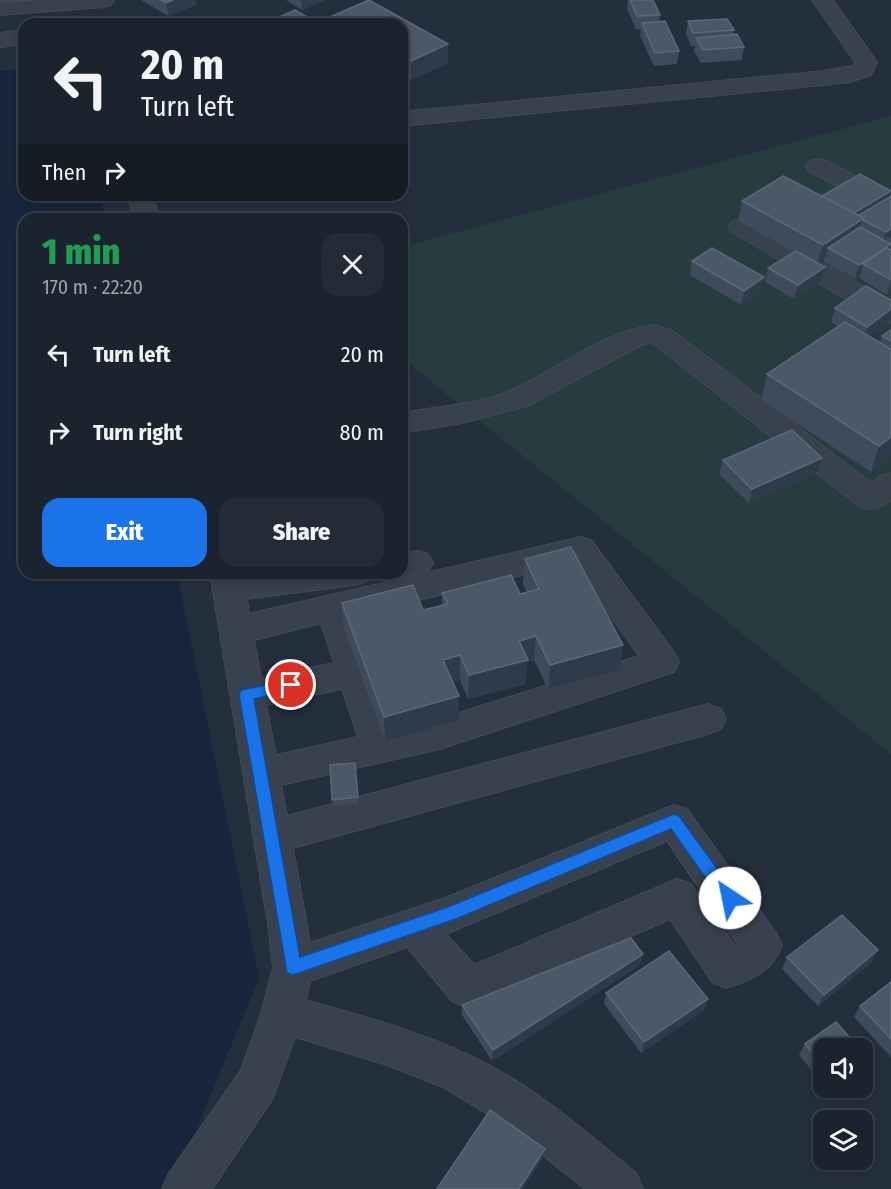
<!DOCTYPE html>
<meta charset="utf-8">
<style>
body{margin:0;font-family:"Fira Sans Condensed",sans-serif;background:#242b36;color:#f1f3f6;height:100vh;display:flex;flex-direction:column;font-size:22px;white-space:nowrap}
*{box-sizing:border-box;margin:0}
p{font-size:20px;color:#a0a4aa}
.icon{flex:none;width:33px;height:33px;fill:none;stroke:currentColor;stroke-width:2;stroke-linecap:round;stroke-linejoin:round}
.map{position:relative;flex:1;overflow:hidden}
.drawer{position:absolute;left:18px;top:213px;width:390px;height:366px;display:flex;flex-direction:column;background:#1b232e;border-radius:18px;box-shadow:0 3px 9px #0003,0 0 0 2px #39404a}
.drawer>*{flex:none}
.banner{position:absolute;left:18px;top:18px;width:390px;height:183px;border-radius:18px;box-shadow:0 3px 9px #0003,0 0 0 2px #39404a;background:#1b232e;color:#f1f3f6;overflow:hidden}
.fabs{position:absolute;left:813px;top:1038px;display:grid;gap:12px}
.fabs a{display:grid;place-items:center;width:60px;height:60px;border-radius:12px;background:#1b232e;box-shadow:0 3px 9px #0003,0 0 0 2px #39404a;font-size:30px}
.pin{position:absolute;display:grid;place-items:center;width:51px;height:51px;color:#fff;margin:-26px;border:3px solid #fff;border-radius:50%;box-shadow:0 2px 6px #0007}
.me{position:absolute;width:66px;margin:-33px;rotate:326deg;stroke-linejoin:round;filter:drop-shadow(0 0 4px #0008)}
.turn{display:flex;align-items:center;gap:21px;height:126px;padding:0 24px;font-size:27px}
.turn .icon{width:78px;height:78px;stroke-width:2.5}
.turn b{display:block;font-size:42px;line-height:51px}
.then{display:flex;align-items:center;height:57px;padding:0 24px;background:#0003;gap:12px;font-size:22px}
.round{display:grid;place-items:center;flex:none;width:63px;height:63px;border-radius:18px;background:#242b36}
.overview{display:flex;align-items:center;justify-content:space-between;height:102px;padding:0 24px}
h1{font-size:36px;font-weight:800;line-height:45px;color:#1e9e55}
.primary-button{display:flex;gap:12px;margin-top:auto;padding:12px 24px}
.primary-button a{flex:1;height:69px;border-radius:18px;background:#1a73e8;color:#fff;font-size:24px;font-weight:800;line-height:69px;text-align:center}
.primary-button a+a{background:#242b36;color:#f1f3f6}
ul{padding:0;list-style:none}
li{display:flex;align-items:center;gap:18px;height:78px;padding:0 24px}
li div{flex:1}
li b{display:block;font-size:22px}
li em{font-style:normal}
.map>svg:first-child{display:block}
.green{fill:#263c3f}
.water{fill:#17263c}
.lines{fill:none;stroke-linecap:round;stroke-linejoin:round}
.minor-casing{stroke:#414a57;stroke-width:2}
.minor{fill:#38414e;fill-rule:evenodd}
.wall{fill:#3f4b5c}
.shaded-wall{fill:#2f3b4b}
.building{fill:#4b5868;stroke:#5c6777;stroke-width:1.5}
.route{fill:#1a73e8;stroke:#114b97;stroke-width:1.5}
</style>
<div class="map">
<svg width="891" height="1189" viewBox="0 0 891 1189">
<rect width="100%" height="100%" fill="#242f3e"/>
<path class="green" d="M891 116V754L402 358V247Z"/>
<path class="water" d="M24 69V195H100L105 219H24V573H177L259 978 182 1165 161 1189H0V71Z"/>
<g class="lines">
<defs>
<path id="minor" d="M35 0H114V1L111 5 104 7 0 15V3Z
M812 0H833L877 62 871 75 850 82 823 85 402 126V112L823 71 853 66 855 62Z
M24 30V44L0 47V33Z
M818 159 827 161 891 195V213L882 210 809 171 806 166 809 161Z
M128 195H152L160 219H134Z
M741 219 750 222 891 302V323L881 320 732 232 728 227 732 222Z
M655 325 673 331 871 483 880 476 891 473V500C880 508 873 511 860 507L653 343 643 344 527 406 462 423 402 433V413C436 407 479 404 510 391 557 370 603 331 655 325Z
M581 537 592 541 674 652 679 662 674 672 440 749 281 785 287 816 708 704 721 709 726 719 721 729 708 734 293 848 310 943 445 898 674 805 687 809 776 933 782 946C770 974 754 978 727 988L713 983 670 919 467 1007 453 1002 407 947 310 981 306 1000C371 1018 437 1036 496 1069 547 1097 591 1137 636 1173L643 1189H585L502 1123 443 1087 384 1064 295 1037 273 1098 212 1189H162L169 1173 241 1070 261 1014 273 968 268 924 210 573H370L366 582 354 585 247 599 249 614ZM573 563 639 656 440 719 391 730 352 616ZM321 623 334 663 261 678 254 640ZM342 689 358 737 276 755 266 705ZM667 841 738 945 735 946 691 884 677 879 474 965 446 934Z
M417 551 428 554 433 563 428 572 402 577 391 574 402 573V553Z"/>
</defs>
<use href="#minor" class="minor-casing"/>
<use href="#minor" class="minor"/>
</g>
<path class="wall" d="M0 0H41L0 3Z
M141 0H195L196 5 168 16Z
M286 0H326L302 10Z
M369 0 448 44V63L411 80 402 75V24H332V16Z
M628 0H653L660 15 659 21 679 51 677 64 654 66 640 36 641 29H636L627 9Z
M688 21 734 30 733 35 744 47 742 60 701 63 694 51 695 46H691L686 34Z
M822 196H891V292L887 295 859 278 860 276 855 279 824 262V261L819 264 825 267 821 281 794 299 765 282 768 268 794 252 738 221 742 201Z
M692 261 764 277 761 291 741 305 690 275Z
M891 300V319L869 336 891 349V456L871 472 761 400 767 374 838 326 831 322 835 308Z
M891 330V349L880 343 882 336Z
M822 458 818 472 749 503 719 474 723 460Z
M525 559 623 645 619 670 548 689 534 660 527 662 526 684 468 699 460 680 453 681 459 720 385 741 344 628 342 603 423 610 442 605V593L520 594 527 592 523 584Z
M355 763 358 804 333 806 330 765Z
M787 957 872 962 818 1006 782 969Z
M640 965 492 1061 462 1015V1005Z
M891 982V1057L854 1017 860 1006Z
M606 993 708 999 704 1010 641 1053 604 1004Z
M805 1044 824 1048V1085L799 1055Z
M826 1088H845L833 1096Z"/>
<path class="shaded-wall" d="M173 0H195L196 5 168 16 166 3Z
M301 0H326L302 10Z
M448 44V63L411 80V61Z
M891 191 887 205 863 219 858 238 828 248 824 261 817 265 823 245 852 214Z
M891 229V238L887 236 885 244 882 246 886 232Z
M891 244 887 257 863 264 860 276 855 279 859 265Z
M825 267 821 281 794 299 798 285Z
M764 277 761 291 741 305 744 291Z
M891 282V292L887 295Z
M891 309V319L863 341 867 327Z
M891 437V456L871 472 879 446Z
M822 458 818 472 749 503 752 489Z
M536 636 534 660 527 662 526 684 468 699 469 675 519 641Z
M623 645 619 670 548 689 550 665Z
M460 655V680L443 684V660Z
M459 696V720L385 741 384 717Z
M878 950 872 962 818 1006 824 995Z
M643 954 640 965 492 1061 493 1050Z
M708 999 704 1010 641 1053 644 1042Z
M871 1063 864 1073 862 1075V1069Z
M838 1088H845L833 1096Z
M545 1149 543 1158 523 1189H519Z"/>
<path class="building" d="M161 0H173L166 3Z
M369 0 448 44 411 61 402 56V24H346L332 16Z
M630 0H653L660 15 637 16Z
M295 10 319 24H263Z
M727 19 734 30 693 33 688 21Z
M665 21 679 51 655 53 642 23Z
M737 34 744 47 703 50 696 38Z
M860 174 891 191 854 213 822 196Z
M783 176 864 218 823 245 742 201Z
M891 196V229L886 232 863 220 864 218 859 215Z
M860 227 891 244 859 265 828 248Z
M712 248 764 277 744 291 692 261Z
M887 248 891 250V280L863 264Z
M796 251 825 267 798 285 768 268Z
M866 286 891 300V309L867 327 835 308Z
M845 322 891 349V437L879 446 767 374Z
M891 330V341L882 336Z
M792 430 822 458 752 489 723 460Z
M571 547 623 645 550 665 536 636 519 641 528 660 469 675 460 655 443 660 459 696 384 717 342 603 413 585 423 610 448 604 442 593 511 575 520 594 539 589 525 559Z
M355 763 358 797 332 800 330 765Z
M842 915 878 950 824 995 787 957Z
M631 938 643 954 493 1050 462 1005Z
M669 951 708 999 644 1042 606 993Z
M891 982V1039L860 1006Z
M836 1022 859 1048H824V1067L805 1044Z
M862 1053 871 1063 862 1069Z
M490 1110 545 1149 519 1189H437Z"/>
<path class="route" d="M291 680 297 681 299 685 297 689 254 699 300 957 448 907 674 814 679 816 735 893 738 898 735 904 730 906 724 904 671 829 456 919 293 975 287 973 239 695 241 690Z"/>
</svg>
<div class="fabs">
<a><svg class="icon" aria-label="sound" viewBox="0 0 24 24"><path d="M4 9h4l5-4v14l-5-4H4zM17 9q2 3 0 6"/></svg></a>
<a><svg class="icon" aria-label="layers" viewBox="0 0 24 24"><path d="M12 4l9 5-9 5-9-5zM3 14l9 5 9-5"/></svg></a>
</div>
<div class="pin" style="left:291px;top:685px;background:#d93025"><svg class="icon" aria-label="arrive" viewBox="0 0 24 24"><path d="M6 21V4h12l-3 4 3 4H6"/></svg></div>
<svg class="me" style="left:730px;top:898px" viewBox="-20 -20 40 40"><circle r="19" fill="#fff"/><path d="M0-13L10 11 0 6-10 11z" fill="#1a73e8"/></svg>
<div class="banner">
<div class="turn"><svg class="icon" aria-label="left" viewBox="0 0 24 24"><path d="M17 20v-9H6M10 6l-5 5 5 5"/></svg><div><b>20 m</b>Turn left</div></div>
<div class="then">Then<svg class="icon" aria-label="right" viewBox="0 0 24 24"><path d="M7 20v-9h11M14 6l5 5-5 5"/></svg></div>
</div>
<section class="drawer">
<div class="overview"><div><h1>1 min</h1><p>170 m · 22:20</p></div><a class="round"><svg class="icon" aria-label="close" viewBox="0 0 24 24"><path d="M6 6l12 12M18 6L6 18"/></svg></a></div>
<ul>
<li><svg class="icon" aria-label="left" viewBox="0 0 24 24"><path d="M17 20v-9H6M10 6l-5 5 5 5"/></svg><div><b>Turn left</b></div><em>20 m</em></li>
<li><svg class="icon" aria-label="right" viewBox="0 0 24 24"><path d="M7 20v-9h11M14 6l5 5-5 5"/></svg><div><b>Turn right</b></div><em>80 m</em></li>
</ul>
<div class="primary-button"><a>Exit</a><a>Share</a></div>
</section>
</div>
